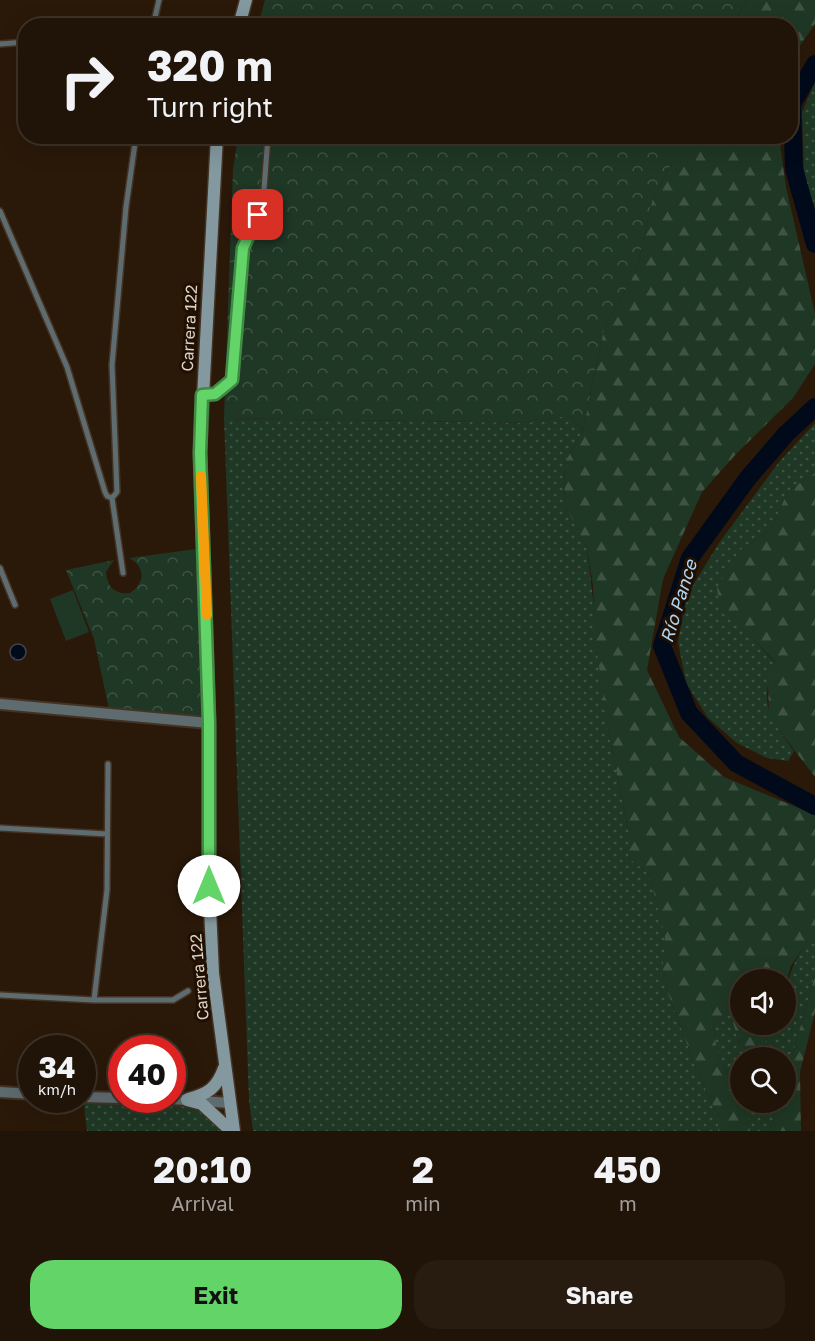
<!DOCTYPE html>
<meta charset="utf-8">
<style>
body{margin:0;font-family:"Golos Text",sans-serif;background:#281c11;color:#f1f3f6;height:100vh;display:flex;flex-direction:column;font-size:22px;white-space:nowrap}
*{box-sizing:border-box;margin:0}
p{font-size:20px;color:#a29e9b}
.icon{flex:none;width:33px;height:33px;fill:none;stroke:currentColor;stroke-width:2;stroke-linecap:round;stroke-linejoin:round}
.map{position:relative;height:1131px;overflow:hidden}
.details{display:flex;flex-direction:column;background:#201307;flex:1}
.details>*{flex:none}
.banner{position:absolute;left:18px;top:18px;width:780px;height:126px;border-radius:24px;box-shadow:0 6px 24px #0002,0 0 0 2px #3d3228;background:#201307;color:#f1f3f6;overflow:hidden}
.tools{position:absolute;left:730px;top:969px;display:grid;gap:12px}
.tools a{display:grid;place-items:center;width:66px;height:66px;border-radius:50%;background:#201307;box-shadow:0 6px 24px #0002,0 0 0 2px #3d3228;font-size:30px}
.speed{position:absolute;left:18px;top:1035px;display:flex;gap:12px;font-size:30px;font-weight:700;text-align:center}
.speed>*{display:grid;place-content:center;width:78px;height:78px;border-radius:50%;background:#201307;box-shadow:0 6px 24px #0002,0 0 0 2px #3d3228;line-height:1}
.speed small{font-size:15px;font-weight:400}
.speed .limit{border:9px solid #d22;background:#fff;color:#111}
.pin{position:absolute;display:grid;place-items:center;width:51px;height:51px;color:#fff;margin:-26px;border-radius:12px;box-shadow:0 3px 9px #0006}
.me{position:absolute;width:66px;margin:-33px;rotate:0deg;stroke-linejoin:round;filter:drop-shadow(0 0 4px #0008)}
.turn{display:flex;align-items:center;gap:21px;height:126px;padding:0 30px;font-size:27px}
.turn .icon{width:78px;height:78px;stroke-width:2.5}
.turn b{display:block;font-size:42px;line-height:51px}
.eta{display:flex;justify-content:space-evenly;align-items:center;height:102px;text-align:center}
.eta b{font-size:36px;font-weight:700;line-height:42px}
.action{display:flex;gap:12px;margin-top:auto;padding:12px 30px}
.action a{flex:1;height:69px;border-radius:24px;background:#63d468;color:#111;font-size:24px;font-weight:700;line-height:69px;text-align:center}
.action a+a{background:#281c11;color:#f1f3f6}
.map>svg:first-child{display:block}
.grass{fill:url(#grass-dots)}
.forest{fill:url(#forest-firs)}
.park{fill:url(#park-crowns)}
.garden{fill:#1f3725}
.water{fill:url(#water-ripples);stroke:#43464f;stroke-width:1.5}
.lines{fill:none;stroke-linecap:round;stroke-linejoin:round}
.river{stroke:#000a1b;stroke-width:18}
.lane-casing{stroke:#433324;stroke-width:8}
.street-casing{stroke:#433324;stroke-width:14}
.secondary-casing{stroke:#433324;stroke-width:15}
.lane{stroke:#5e6b6f;stroke-width:5}
.street{stroke:#5e6b6f;stroke-width:10}
.secondary{stroke:#83989f;stroke-width:12}
.route-casing{stroke:#408a44;stroke-width:15}
.route{stroke:#63d468;stroke-width:10}
.slow{stroke:#f59e0b;stroke-width:10}
.labels{text-anchor:middle;dominant-baseline:central;stroke-width:6;stroke-linejoin:round;paint-order:stroke}
.street-label{font-size:16px;fill:#ded3c9;stroke:#201002}
.water-label{font-size:18px;font-style:italic;fill:#afd6f6;stroke:#201002}
</style>
<div class="map">
<svg width="815" height="1131" viewBox="0 0 815 1131">
<defs>
<pattern id="grass-dots" width="8" height="8" patternUnits="userSpaceOnUse" patternTransform="scale(1.5)"><rect width="8" height="8" fill="#1f3725"/><path d="M2 2h.1M6 6h.1" fill="none" stroke="#3f5343" stroke-width="1.8" stroke-linecap="round"/></pattern>
<pattern id="forest-firs" width="22" height="20" patternUnits="userSpaceOnUse" patternTransform="scale(1.5)"><rect width="22" height="20" fill="#1f3725"/><path d="M5 1l3.5 6h-7zM16 11l3.5 6h-7z" fill="#3f5343"/></pattern>
<pattern id="park-crowns" width="20" height="18" patternUnits="userSpaceOnUse" patternTransform="scale(1.5)"><rect width="20" height="18" fill="#1f3725"/><path d="M2 6a3 3 0 1 1 6 0M12 15a3 3 0 1 1 6 0" fill="none" stroke="#3f5343"/></pattern>
<pattern id="water-ripples" width="26" height="14" patternUnits="userSpaceOnUse" patternTransform="scale(1.5)"><rect width="26" height="14" fill="#000a1b"/><path d="M2 4q2-2 4 0t4 0M15 11q2-2 4 0t4 0" fill="none" stroke="#252d3b"/></pattern>
</defs>
<rect width="100%" height="100%" fill="#2a1909"/>
<path class="grass" d="M815 82V208L804 176 802 112Z
M568 415 583 430 564 464 565 505 587 548 609 735 628 829V857L649 874 666 937 662 977 696 1068 718 1117V1131H253L249 1100 224 418 534 423Z
M815 423V473L788 491 771 529 739 551 751 636 775 663C758 704 770 718 794 751L788 761 767 758 737 743 708 718 686 683 678 642 687 595 719 543 779 462Z
M812 934 815 937V975L786 1078V1058H741V1102L778 1103 769 1131H750L748 1119 717 1051 713 1026 729 1009 740 1045 759 1057 772 1025 786 1024C786 979 787 972 812 934Z
M83 1098 187 1100 231 1131H87Z"/>
<path class="forest" d="M748 0H815V24L799 47 791 67 790 26H732Z
M685 137H779L786 187 815 314V364L793 398 737 453 702 492 663 579 647 670 679 737 724 777 815 815V937L812 935 791 966 786 983V980H741V1024L772 1025 759 1057 740 1045 729 1010 713 1026 717 1051 748 1119 750 1131H718V1117L696 1068 662 977 665 937 649 874 628 857V829L609 735 596 646 593 586 587 548 565 505 564 464 583 430 604 328 636 272 652 201Z
M815 473V777L769 717 768 680 775 662 751 636 720 611 717 588 739 551 771 529 788 491Z
M815 975V1012L800 1072 801 1131H769L778 1103 786 1102V1078Z"/>
<path class="park" d="M265 0H748L732 25H258Z
M238 137H685L652 201 636 272 604 328 583 430 568 415 534 423 224 418 233 169Z
M204 548 209 723 110 714 94 639 66 570 114 560 106 572C107 587 115 595 130 593 146 583 145 566 129 558Z"/>
<path class="garden" d="M73 590 89 632 66 641 50 599Z"/>
<path class="water" d="M10 652a8 8 0 1 1 16 0a8 8 0 1 1-16 0Z"/>
<g class="lines">
<path class="river" d="M815 64 792 104 794 169 815 244
M815 407 786 434 748 478 690 558 662 646 689 713 736 763 815 806"/>
<defs>
<path id="lane" d="M153 26 159 0
M0 44 26 42
M0 211 67 367 105 492 107 496 112 498 123 573
M203 395 215 394 232 380 243 248 263 203 268 136
M112 498 117 492 112 365 126 207 136 136
M0 568 15 605
M0 828 107 834
M0 995 94 1000H173L188 991
M94 1000 107 890 108 764"/>
<path id="street" d="M0 704 209 723
M0 1092 32 1094
M82 1097 122 1098
M172 1099 230 1103"/>
<path id="secondary" d="M239 26 246 0
M217 136 200 453 209 723V886L213 973 234 1131
M188 1099C208 1094 217 1088 224 1068
M187 1100 202 1104 231 1131"/>
</defs>
<use href="#lane" class="lane-casing"/>
<use href="#street" class="street-casing"/>
<use href="#secondary" class="secondary-casing"/>
<use href="#lane" class="lane"/>
<use href="#street" class="street"/>
<use href="#secondary" class="secondary"/>
</g>
<g class="lines">
<defs>
<path id="route" d="M209 886V723L200 453 202 395 215 394 232 380 243 248 258 215"/>
</defs>
<use href="#route" class="route-casing"/>
<use href="#route" class="route"/>
<path class="slow" d="M201 476 207 615"/>
</g>
<g class="labels">
<g class="street-label">
<text transform="translate(189 328) rotate(-87)">Carrera 122</text>
<text transform="translate(199 977) rotate(-95)">Carrera 122</text>
</g>
<g class="water-label">
<text transform="translate(678 601) rotate(-73)">Río Pance</text>
</g>
</g>
</svg>
<div class="tools">
<a><svg class="icon" aria-label="sound" viewBox="0 0 24 24"><path d="M4 9h4l5-4v14l-5-4H4zM17 9q2 3 0 6"/></svg></a>
<a><svg class="icon" aria-label="search" viewBox="0 0 24 24"><circle cx="10" cy="10" r="6"/><path d="M15 15l6 6"/></svg></a>
</div>
<div class="speed"><div>34<small>km/h</small></div><div class="limit">40</div></div>
<div class="pin" style="left:258px;top:215px;background:#d93025"><svg class="icon" aria-label="arrive" viewBox="0 0 24 24"><path d="M6 21V4h12l-3 4 3 4H6"/></svg></div>
<svg class="me" style="left:209px;top:886px" viewBox="-20 -20 40 40"><circle r="19" fill="#fff"/><path d="M0-13L10 11 0 6-10 11z" fill="#63d468"/></svg>
<div class="banner">
<div class="turn"><svg class="icon" aria-label="right" viewBox="0 0 24 24"><path d="M7 20v-9h11M14 6l5 5-5 5"/></svg><div><b>320 m</b>Turn right</div></div>
</div>
</div>
<section class="details">
<div class="eta">
<div><b>20:10</b><p>Arrival</p></div>
<div><b>2</b><p>min</p></div>
<div><b>450</b><p>m</p></div>
</div>
<div class="action"><a>Exit</a><a>Share</a></div>
</section>
